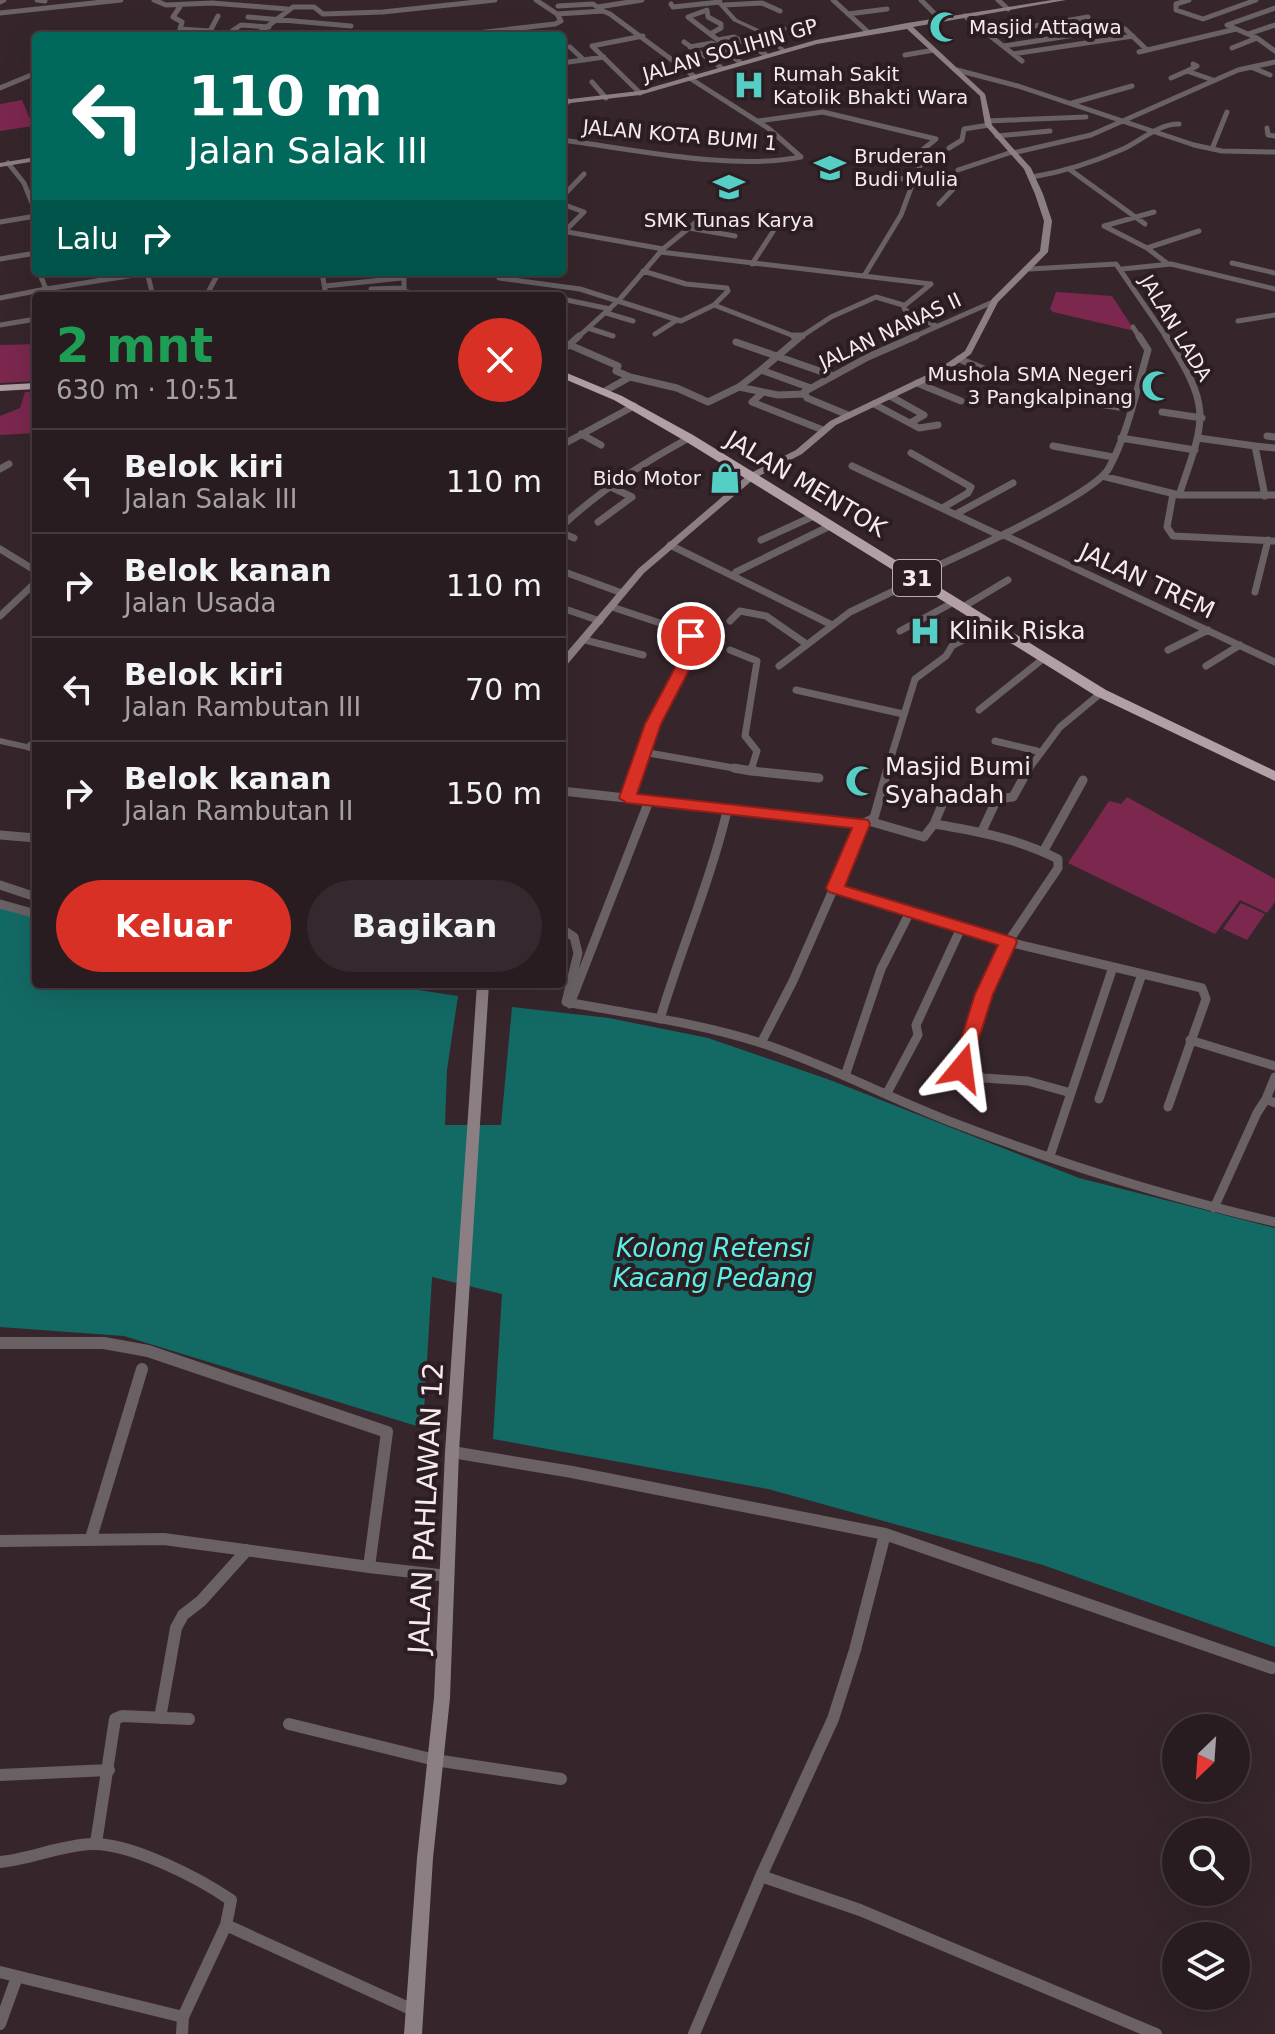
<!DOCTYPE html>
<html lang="id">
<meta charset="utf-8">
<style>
body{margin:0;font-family:"DejaVu Sans",sans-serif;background:#34292e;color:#f1f3f6;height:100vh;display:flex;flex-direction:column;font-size:30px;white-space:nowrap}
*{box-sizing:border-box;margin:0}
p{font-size:26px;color:#a5a1a5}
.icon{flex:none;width:44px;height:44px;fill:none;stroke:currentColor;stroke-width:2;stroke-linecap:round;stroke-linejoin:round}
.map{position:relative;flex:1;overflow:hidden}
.drawer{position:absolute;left:32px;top:292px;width:534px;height:696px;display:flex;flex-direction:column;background:#281c21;border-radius:8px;box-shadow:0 8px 32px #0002,0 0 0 2px #443a3f}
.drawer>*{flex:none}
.top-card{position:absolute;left:32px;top:32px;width:534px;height:244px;border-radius:8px;box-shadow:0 8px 32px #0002,0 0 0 2px #443a3f;background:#00695c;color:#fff;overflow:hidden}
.needle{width:52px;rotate:205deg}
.fabs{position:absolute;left:1162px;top:1714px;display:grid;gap:16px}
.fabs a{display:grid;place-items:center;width:88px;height:88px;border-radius:50%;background:#281c21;box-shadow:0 8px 32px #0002,0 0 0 2px #443a3f;font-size:40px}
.pin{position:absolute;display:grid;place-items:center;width:68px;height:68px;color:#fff;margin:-34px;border:4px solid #fff;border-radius:50%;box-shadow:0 2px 8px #0007}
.me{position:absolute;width:88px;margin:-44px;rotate:16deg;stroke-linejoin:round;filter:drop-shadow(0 0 6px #0008)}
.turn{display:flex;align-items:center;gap:28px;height:168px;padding:0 24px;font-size:36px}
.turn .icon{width:104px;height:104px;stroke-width:2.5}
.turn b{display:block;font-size:56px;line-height:68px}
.then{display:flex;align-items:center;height:76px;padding:0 24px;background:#0003;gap:16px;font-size:30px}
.round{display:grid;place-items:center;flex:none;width:84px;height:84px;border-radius:42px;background:#34292e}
.headline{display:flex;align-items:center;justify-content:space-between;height:136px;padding:0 24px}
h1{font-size:48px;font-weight:600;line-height:60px;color:#1e9e55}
.primary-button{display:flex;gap:16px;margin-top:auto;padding:16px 24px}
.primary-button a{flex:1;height:92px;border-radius:48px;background:#d93025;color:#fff;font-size:32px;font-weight:600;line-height:92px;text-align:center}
.primary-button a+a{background:#34292e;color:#f1f3f6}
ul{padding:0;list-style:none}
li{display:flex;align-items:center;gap:24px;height:104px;padding:0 24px;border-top:2px solid #443a3f}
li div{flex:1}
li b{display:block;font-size:30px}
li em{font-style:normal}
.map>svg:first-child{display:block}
.green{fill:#7b274e}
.water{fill:#136a65}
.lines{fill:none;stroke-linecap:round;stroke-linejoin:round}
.minor-far3{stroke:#696164;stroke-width:5}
.minor-far2{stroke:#696164;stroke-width:7}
.minor-far1{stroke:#696164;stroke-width:9}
.minor{stroke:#696164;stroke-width:12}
.tertiary{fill:#696164;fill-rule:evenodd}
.secondary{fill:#8c7f84;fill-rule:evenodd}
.trunk{fill:#b3a0a7;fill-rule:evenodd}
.route{fill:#d93025;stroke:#8d1f18;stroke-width:2}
.labels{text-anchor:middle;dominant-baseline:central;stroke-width:8;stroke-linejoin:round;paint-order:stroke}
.far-poi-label{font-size:20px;fill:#f5ebee;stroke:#2b1d22;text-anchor:start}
.far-street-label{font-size:20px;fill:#f5ebee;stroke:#2b1d22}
.shield{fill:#2b1d22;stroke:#b8adb1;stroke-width:2}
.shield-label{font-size:22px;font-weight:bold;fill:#f5ebee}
.street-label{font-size:24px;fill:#f5ebee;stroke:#2b1d22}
.poi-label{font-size:24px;fill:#f5ebee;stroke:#2b1d22;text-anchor:start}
.water-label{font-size:26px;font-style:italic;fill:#5bf0e7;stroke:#2b1d22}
.near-street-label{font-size:28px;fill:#f5ebee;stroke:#2b1d22}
</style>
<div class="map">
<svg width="1275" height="2034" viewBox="0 0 1275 2034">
<rect width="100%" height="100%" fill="#36262c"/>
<path class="green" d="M22 100 33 126 0 131V104Z
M1056 292 1112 296 1135 331 1053 312 1050 309Z
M36 344V381L0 383V345Z
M25 392H36V433L0 435V416L20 408Z
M1127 797 1275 879V902L1267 913 1240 900 1215 934 1068 863 1109 801 1121 804Z
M1241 903 1265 914 1247 940 1223 929Z"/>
<path class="water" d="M0 907 36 917V984H379L458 996 447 1070 445 1125H501L512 1007 609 1018 708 1038 830 1080 1079 1178 1275 1228V1647L1043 1565 768 1489 493 1439 502 1294 432 1277 423 1428 124 1336 0 1327Z"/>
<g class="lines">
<path class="minor-far3" d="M37 0 45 1
M154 0 166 5 212 3 287 9
M536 0 557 14 603 11 610 14 695 77
M833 0 868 32
M921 0 941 20
M998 0 1008 9
M1189 0 1176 4V10L1203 19 1256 0
M0 2 4 0
M671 4 673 7 720 2
M181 5 173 17 182 22 180 29 210 31
M724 5 762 3 780 11
M558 6 593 4 603 11
M598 7 642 0
M1275 8 1227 25 1257 38 1275 51
M707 10 708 17 721 24V28L710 34 688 17Z
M0 13 121 0
M848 14 887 9
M965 16 1022 61
M248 17 351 26
M232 31 241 25 269 27
M209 33 218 16
M763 33 784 29
M710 34 718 40 734 37 765 54
M988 34 1088 17
M1248 34 1275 25
M255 36 293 7H314L323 14 383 12 495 0
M450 36 555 24 561 21 557 14
M684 42 722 68
M1004 46 1119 28 1125 29 1147 50
M570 47 584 60
M690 47 712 43 740 62
M1232 48 1257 38
M1139 52 1236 29
M1013 54 1133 36
M905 55 934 50
M562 63 604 57
M1193 64 1197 66 1187 71 1213 80
M1251 67 1270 75
M957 70 1018 86 1194 145 1222 151 1275 152
M1171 78 1187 71
M592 82 606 98
M0 88 36 73
M562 92 568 102
M640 93 592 46 643 36
M1072 103 1132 86
M758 121 823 112 936 139 916 155 920 166 914 180 885 177
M987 121 1086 117
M1267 128 1268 135 1275 136
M997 136 1050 131
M562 140C633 149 732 171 801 157L768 128 691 79
M949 148 962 140 964 129 989 125
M1212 149 1227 112
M1013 153 1091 135 1238 70 1275 62
M8 163 24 183 36 213
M1069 169 1145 224
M958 170 1012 152
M1032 177C1063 172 1094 162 1123 149 1142 140 1158 124 1179 124
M562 197 584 174
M562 204 584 212 565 231
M1154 212 1104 226 1147 248 1168 264
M0 222 36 216
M689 228 735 236
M562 231 663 249 705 215
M1147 248 1199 231
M660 252 931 284
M0 259 36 253
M1232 263 1275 273
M752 264 774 230
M1030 269 1116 264 1167 338
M1122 269 1171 264 1275 289
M643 271 686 284 727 288 728 291 714 305
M147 272 152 292 149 296
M322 272 326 296
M404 272V291L418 295 466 296
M499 272V278L580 289 681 321 714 305 799 338
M864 276 901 215 914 180 956 186 939 204
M325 286 402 278
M46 289 147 273
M371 289 402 288
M545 295 549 296
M206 296 219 272
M0 298 46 289 39 272
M562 299 610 309
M904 306 931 284
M606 313 633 321
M1238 321 1275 315
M0 325 36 319
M1133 327 1140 338
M588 328 613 336
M655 334 677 320
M577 338 619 300 663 249
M799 338 831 317 876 297 903 305 905 310 936 326
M911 338 995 301"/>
<path class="minor-far2" d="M794 336H802
M1166 336C1212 409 1206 417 1179 495
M799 338 761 370 808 387
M736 342 831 375
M570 345 618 366 616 371 630 377
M562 351 579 336
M959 359 991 372
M917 383 961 401
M739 387 761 370
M605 391 630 377 677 388 708 402 739 387 778 395 804 394
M762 393 752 402 823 430
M890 396 924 415 910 423
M994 396 1043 395 1131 409
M874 404 919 428 938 425
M1162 412 1202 418
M848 415 807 398 804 392 868 357 916 336
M581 434 601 445
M1267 436 1275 437
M1121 438 1195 450
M1198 438 1255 446
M562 445 634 406
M1053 446 1113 457
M911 453 971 487 968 493 944 507
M852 466 1001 536
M0 469 9 464
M1102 476 1179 495H1275
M1173 494 1167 527 1173 536 1275 541
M1265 496 1255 446 1275 448
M956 514 1013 483
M598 522 632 497 611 487
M562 526C600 490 643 463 689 438
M562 533 574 538
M1004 535 1275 662
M761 540 816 515
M670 545 832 625
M0 549 36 571
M562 571 622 593
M736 572 832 525
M915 576C950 560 1094 496 1109 468 1128 433 1137 388 1148 350L1139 336
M1255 592 1268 540
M612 607 681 630 691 636 694 643 653 724 637 770
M963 607 1008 580
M562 608 600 621
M0 616 36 582
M730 621 740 611 766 616 805 643
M900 631 954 602
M585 640 643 655
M730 650 757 661 745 736 757 751 751 770
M1168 650 1208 630
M779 666 850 612 919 579
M1206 666 1240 645
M796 690 903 714
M979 710 1044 658
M995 741 1037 751
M29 747 36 740
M643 752 745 770
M887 770 915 679 946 656 952 646 992 625
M1028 770 1060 727 1101 693"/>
<path class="minor-far1" d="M734 768 751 771
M752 768 751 771 819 778
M562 791 862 824
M627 798 638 768
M872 822 924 837 934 824C977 831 1019 839 1058 859V868L1002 951 962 1066 983 1078 1028 1081 1071 1093
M934 824 942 805
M981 833 997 799 1013 797 1029 768
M0 835 36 838
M1043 852 1083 780
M0 885 36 897
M835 888 1008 942 1202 988 1206 999 1168 1107
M0 904 36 914
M562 929 574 937 578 953 566 1002C631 1014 699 1023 761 1043 828 1065 891 1099 957 1124 1061 1164 1167 1197 1275 1222
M570 1004 649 801
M660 1019C681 949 710 882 727 811
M1190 1040 1275 1066
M761 1043 793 981 862 824 874 818 888 768
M845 1076 881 969 910 912
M887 1093 918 1035 916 1025 961 928
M1099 1099 1142 974
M1266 1099 1275 1077
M1050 1156 1113 967
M1214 1208 1257 1113 1266 1099 1275 1103"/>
<path class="minor" d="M0 1343H104L148 1351 387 1432 369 1567 448 1576
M452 1452 572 1472 885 1534 855 1650 833 1719 761 1876 860 1910 1156 2034
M885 1534 1272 1668
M91 1538 142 1369
M0 1541 164 1539 369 1567
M160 1718 176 1628 183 1615 201 1601 247 1550
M289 1724 435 1760 561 1779
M0 1775 109 1770
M96 1843 115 1719 122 1716 189 1719
M0 1862C31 1859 61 1845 92 1844 131 1843 199 1878 231 1900L226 1925 413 2010
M0 1972 183 2017
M0 2024 17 1977
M182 2034 183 2017 226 1925
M694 2034 761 1876"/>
<path class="tertiary" d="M714 0H720L737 19 765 32 785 49V51H781L761 34 733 21Z
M0 738 36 746V752L0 744Z"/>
<path class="secondary" d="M1052 0H1066L913 27 985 94 992 125 1031 168 1043 194 1052 221 1048 252 998 302 971 354 943 374 836 425 802 454 755 478 644 573 566 666 562 667V658L638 569 749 474 796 450 830 421 937 370 965 351 992 299 1040 251 1044 221 1035 194 1024 169 985 125 980 96 907 29 817 44 640 95 562 104V100L639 91 816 40 907 23Z
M36 157V161L0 167V163Z
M477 984H489L459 1452 450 1698 433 1858 422 2034H404L417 1858 434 1698 445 1452Z"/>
<path class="trunk" d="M562 371 622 396 693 435 1106 690 1275 771V781L1096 696 685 441 614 400 562 378Z
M36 383V389L0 391V385Z"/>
</g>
<path class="route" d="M691 631 698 636 700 649 661 724 637 794 868 820 870 824 845 886 1015 938 1017 942 993 994 968 1073 962 1075 952 1068 975 994 998 945 829 892 826 888 852 828 627 803 619 798 645 724 685 649 683 636Z"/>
<defs>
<symbol id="mosque-bare" viewBox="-9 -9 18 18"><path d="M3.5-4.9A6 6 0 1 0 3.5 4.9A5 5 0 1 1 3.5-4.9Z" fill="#55cec6" stroke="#2b1d22" stroke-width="2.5" paint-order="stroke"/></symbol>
<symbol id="hospital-bare" viewBox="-9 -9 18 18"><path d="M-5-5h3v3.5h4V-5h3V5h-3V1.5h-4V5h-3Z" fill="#55cec6" stroke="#2b1d22" stroke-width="2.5" paint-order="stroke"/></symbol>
<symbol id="university-bare" viewBox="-9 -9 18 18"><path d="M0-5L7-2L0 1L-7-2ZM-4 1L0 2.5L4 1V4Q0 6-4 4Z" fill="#55cec6" stroke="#2b1d22" stroke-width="2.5" paint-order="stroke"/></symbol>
<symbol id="school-bare" viewBox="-9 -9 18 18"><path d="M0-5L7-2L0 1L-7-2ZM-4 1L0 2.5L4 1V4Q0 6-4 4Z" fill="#55cec6" stroke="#2b1d22" stroke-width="2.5" paint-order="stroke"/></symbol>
<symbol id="shop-bare" viewBox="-9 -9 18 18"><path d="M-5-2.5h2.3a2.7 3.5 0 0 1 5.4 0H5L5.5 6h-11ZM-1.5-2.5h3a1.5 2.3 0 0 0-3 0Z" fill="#55cec6" stroke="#2b1d22" stroke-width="2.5" paint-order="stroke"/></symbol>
</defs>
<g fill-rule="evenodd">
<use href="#mosque-bare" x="923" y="5" width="44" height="44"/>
<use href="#hospital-bare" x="727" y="63" width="44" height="44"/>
<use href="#university-bare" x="808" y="146" width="44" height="44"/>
<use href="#school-bare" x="707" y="165" width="44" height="44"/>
<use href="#mosque-bare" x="1135" y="364" width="44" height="44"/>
<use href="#shop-bare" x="703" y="456" width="44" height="44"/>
<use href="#hospital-bare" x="903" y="609" width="44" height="44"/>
<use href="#mosque-bare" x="839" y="759" width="44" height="44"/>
</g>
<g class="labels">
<g class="far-poi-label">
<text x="969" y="27">Masjid Attaqwa</text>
<text x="773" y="74">Rumah Sakit<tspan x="773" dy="23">Katolik Bhakti Wara</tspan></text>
<text x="854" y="156">Bruderan<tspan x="854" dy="23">Budi Mulia</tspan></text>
<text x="729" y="220" text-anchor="middle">SMK Tunas Karya</text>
<text x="1133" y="374" text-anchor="end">Mushola SMA Negeri<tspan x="1133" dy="23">3 Pangkalpinang</tspan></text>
<text x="701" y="478" text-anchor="end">Bido Motor</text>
</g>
<g class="far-street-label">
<text transform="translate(730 50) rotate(-16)">JALAN SOLIHIN GP</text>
<text transform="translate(680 135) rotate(5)">JALAN KOTA BUMI 1</text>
<text transform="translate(1176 328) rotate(59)">JALAN LADA</text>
<text transform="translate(890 331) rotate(-25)">JALAN NANAS II</text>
</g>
<rect class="shield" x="893" y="560" width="48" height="36" rx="6"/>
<g class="shield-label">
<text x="917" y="578">31</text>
</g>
<g class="street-label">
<text transform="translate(806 484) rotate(31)">JALAN MENTOK</text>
<text transform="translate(1147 581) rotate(25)">JALAN TREM</text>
</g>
<g class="poi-label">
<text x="949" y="631">Klinik Riska</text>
<text x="885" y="767">Masjid Bumi<tspan x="885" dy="28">Syahadah</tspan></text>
</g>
<g class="water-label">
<text x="713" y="1248">Kolong Retensi<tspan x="713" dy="30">Kacang Pedang</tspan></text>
</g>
<g class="near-street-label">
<text transform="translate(426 1508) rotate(-87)">JALAN PAHLAWAN 12</text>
</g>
</g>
</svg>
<div class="fabs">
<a><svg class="needle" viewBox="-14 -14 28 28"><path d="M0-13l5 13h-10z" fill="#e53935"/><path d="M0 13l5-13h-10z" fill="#a5a1a5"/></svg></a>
<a><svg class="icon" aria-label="search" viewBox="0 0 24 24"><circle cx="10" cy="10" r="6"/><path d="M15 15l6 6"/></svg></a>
<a><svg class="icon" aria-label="layers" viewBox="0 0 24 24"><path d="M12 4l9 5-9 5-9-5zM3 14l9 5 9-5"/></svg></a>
</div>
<div class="pin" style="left:691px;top:636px;background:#d93025"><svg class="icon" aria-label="arrive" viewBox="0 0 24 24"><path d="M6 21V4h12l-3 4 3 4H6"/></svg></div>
<svg class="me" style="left:962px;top:1068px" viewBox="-20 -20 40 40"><path d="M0-17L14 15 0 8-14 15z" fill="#d93025" stroke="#fff" stroke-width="4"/></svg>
<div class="top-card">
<div class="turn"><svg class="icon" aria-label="left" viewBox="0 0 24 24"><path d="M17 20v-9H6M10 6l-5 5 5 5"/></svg><div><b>110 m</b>Jalan Salak III</div></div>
<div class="then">Lalu<svg class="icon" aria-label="right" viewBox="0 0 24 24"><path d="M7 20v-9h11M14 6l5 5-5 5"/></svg></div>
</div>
<section class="drawer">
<div class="headline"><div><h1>2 mnt</h1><p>630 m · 10:51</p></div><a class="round" style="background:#d93025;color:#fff"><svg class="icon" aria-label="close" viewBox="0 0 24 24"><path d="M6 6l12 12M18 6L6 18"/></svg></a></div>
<ul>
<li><svg class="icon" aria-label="left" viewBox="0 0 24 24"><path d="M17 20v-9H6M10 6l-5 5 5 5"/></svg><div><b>Belok kiri</b><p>Jalan Salak III</p></div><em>110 m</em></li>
<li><svg class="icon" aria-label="right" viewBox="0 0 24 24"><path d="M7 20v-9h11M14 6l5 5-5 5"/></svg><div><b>Belok kanan</b><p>Jalan Usada</p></div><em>110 m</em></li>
<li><svg class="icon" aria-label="left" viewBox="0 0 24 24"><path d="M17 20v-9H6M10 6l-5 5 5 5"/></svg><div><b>Belok kiri</b><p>Jalan Rambutan III</p></div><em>70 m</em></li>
<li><svg class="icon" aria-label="right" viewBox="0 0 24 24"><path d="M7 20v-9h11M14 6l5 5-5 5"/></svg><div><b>Belok kanan</b><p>Jalan Rambutan II</p></div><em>150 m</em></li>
</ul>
<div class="primary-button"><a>Keluar</a><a>Bagikan</a></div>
</section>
</div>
